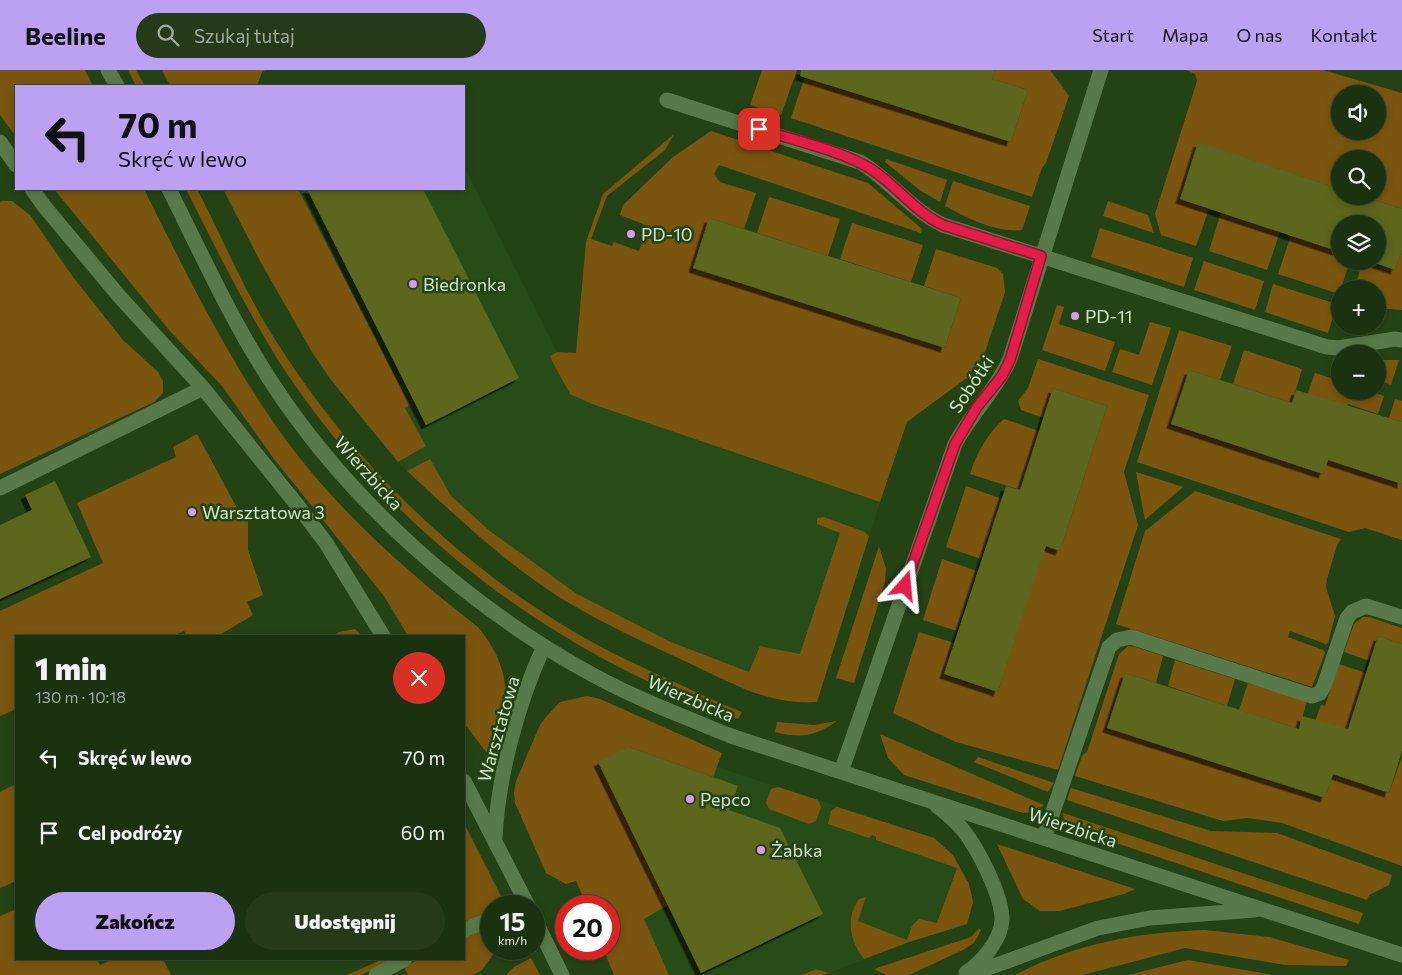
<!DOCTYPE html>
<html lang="pl">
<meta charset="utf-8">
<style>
body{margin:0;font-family:Commissioner,sans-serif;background:#243a19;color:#f1f3f6;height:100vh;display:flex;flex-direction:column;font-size:19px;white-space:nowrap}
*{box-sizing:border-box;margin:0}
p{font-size:16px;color:#a0aa9f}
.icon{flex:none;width:28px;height:28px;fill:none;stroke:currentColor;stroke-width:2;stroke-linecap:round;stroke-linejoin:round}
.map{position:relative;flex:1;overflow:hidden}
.sheet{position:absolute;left:15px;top:565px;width:450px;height:325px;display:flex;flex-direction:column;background:#1b3210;border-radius:0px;box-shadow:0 2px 8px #0003,0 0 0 1px #394d30}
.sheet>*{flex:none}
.hud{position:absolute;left:15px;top:15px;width:450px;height:105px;border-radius:0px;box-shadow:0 2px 8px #0003,0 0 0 1px #394d30;background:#bca0f2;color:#111;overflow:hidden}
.controls{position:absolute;left:1331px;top:15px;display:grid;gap:10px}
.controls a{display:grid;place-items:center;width:55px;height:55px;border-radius:50%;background:#1b3210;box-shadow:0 2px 8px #0003,0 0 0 1px #394d30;font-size:25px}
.speed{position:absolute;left:480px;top:825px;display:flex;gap:10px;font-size:25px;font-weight:700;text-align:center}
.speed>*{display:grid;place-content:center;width:65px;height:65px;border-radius:50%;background:#1b3210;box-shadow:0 2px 8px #0003,0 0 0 1px #394d30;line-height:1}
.speed small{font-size:12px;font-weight:400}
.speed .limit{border:8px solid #d22;background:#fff;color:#111}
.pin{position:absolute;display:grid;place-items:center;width:42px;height:42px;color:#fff;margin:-21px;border-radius:10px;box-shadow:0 2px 8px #0006}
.me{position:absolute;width:55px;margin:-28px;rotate:18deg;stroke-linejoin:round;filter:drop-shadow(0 0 4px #0008)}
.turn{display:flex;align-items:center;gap:18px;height:105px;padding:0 20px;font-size:22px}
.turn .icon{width:65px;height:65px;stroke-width:2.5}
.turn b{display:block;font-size:35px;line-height:42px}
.round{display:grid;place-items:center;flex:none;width:52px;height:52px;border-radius:26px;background:#243a19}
.head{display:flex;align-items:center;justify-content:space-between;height:85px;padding:0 20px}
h1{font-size:30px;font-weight:800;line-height:38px}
.button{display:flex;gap:10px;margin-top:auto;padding:10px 20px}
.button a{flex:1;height:58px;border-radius:30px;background:#bca0f2;color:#111;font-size:20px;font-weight:800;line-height:58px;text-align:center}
.button a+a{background:#243a19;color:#f1f3f6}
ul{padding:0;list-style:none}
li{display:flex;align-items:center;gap:15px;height:75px;padding:0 20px}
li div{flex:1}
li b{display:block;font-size:19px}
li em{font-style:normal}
header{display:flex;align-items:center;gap:30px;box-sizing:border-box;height:70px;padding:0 25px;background:#bca0f2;color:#111}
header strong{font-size:24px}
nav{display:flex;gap:28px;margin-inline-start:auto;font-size:18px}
.search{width:350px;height:45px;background:#243a19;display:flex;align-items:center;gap:12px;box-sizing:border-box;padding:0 18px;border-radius:28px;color:#a0aa9f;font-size:19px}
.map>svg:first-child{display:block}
.built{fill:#284c17}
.green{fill:#7a550f;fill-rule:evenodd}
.building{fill:#5c661b;filter:url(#shadow)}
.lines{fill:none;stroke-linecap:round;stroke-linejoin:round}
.minor{stroke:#587a4a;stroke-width:15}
.route-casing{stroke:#92132f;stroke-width:12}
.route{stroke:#e11d48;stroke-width:9}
.poi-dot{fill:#dc99f4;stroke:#244315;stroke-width:2}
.labels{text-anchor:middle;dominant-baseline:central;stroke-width:5;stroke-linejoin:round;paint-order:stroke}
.poi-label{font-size:18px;fill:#d2e6cb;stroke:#244315;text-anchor:start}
.street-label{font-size:18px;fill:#d2e6cb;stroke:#244315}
</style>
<header>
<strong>Beeline</strong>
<div class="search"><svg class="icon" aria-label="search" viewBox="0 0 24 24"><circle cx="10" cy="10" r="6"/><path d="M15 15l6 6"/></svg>Szukaj tutaj</div>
<nav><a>Start</a><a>Mapa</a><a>O nas</a><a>Kontakt</a></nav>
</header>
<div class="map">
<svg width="1402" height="905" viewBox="0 0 1402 905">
<defs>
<filter id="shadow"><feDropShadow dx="-4.5" dy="4.5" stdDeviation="0" flood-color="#0009"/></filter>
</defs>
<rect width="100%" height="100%" fill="#244315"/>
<path class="built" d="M464 96 557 282 550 286 570 324 592 334 880 432 817 632 750 602 671 572 577 524 490 461 450 426 430 389 407 401 398 392 426 376 405 338 410 335 298 119H464Z
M587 626 600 629 722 683 717 697 934 768 953 785 969 814 973 832 967 854 909 872 829 903 816 899 802 905H669L643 849 657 839 567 629Z"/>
<path class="green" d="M0 0H85L93 16H16V67L0 45Z
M128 0H136L145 16H136Z
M162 0H266L262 2 257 16H170Z
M762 0H797L781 45 750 35Z
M807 0 830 16 1011 72 1028 20 992 9 995 0H1050L1069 26 1046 93 1042 98 1032 127 791 48Z
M1186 0H1323L1402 23V139L1362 126H1378V89H1340V119L1198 73 1180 128 1209 139 1196 176 1161 165 1155 144 1197 11 1195 4ZM1340 24H1378V61H1340Z
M711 61 868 113 922 159 921 163 719 95 714 104 720 112 756 123 744 159 709 148 693 198 945 278 961 228 924 216 936 179 997 198 1003 204 1005 222 985 282 972 304 907 352 880 432 592 334 570 324 552 291 550 286 557 282 576 283 586 172 603 124 674 64 665 80 607 126 591 169 612 176 614 172 639 181 648 156 620 145 623 135 673 87Z
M886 89 947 110 940 132 921 121 885 92Z
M953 111 1030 136 1022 160C996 163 967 148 945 136Z
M54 119H144C187 205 229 292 286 370 338 441 409 504 478 557 515 602 510 639 492 690L464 653V566H408L384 526 274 389 222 316 169 260Z
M186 119H197C219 161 238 206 262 248 338 377 447 487 576 563 610 583 646 599 681 615 701 624 721 634 742 642L738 649C552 583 385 457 278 290 244 235 215 177 186 119Z
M223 119H298L410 335 405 338 426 376 398 392 331 310 312 282 260 191Z
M769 127 840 149 828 186 757 163Z
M2 131H12L30 145 73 207 123 270 158 302 163 311V323L154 332 0 404V132Z
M1108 131 1148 145 1154 163 1103 146Z
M1221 142 1280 162 1267 200 1209 181Z
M852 153 923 175 911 212 840 189Z
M1100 158 1193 188 1184 217 1091 187Z
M1291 165 1340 182V191H1350L1339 224 1278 204Z
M1402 180V240L1378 238V219H1354L1363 191 1395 200Z
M1204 191 1264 211 1255 240 1194 220Z
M1273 214 1337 234 1328 263 1265 242Z
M1057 235 1064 237 1059 254 1115 272 1105 301 1042 280Z
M1150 252 1171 258 1152 315 1112 302 1120 279 1139 285Z
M1179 260 1232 276 1220 310 1189 300 1171 354 1323 404 1328 390 1402 414V470L1365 458 1349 462 1137 392Z
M1244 280 1302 299 1292 333 1233 314Z
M1038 289 1149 325 1124 402 1138 455 1058 700 956 672 893 643 919 562 954 573 944 605 998 622 1045 476 1060 481 1107 336 1053 318 1044 348 1021 340 1018 331 1028 318Z
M1378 290H1399L1391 315 1378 310Z
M1315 303 1340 311V321H1371L1384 326 1378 344 1348 334 1341 350 1303 337Z
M1395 329 1402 331V352L1389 348Z
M1004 349 1039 361 1020 420 970 404C977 382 987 364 1004 349Z
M197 364 243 449 248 446V480L263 525 247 532 253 545 218 566H187L184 561 173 566H16V639L0 646V541L103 493 77 433 176 387 173 377Z
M430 389 451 426 490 461 577 524 671 572 749 602 760 576 800 584 840 463 817 454V448L824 447 865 462 869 466 817 632C771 636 731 613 691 594 646 573 601 553 559 527 504 492 455 445 407 401Z
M1136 402 1183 417 1145 450Z
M966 416 1002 429 1006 463 991 458 981 489 946 477Z
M1195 421 1341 469 1337 475 1327 509 1326 517 1335 546 1328 573 1326 574 1290 561 1288 567 1323 580 1325 583 1312 617 1116 554 1145 461Z
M879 476 886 499 885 512 854 613 836 608Z
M942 489 977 501 957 561 923 550Z
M1363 547H1369L1402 558V574L1378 566 1370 591 1344 582 1354 554Z
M355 559 362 566H333L339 562Z
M1128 576 1136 577 1163 586 1156 613 1125 603 1107 658 1325 728 1333 704 1389 723 1402 687V796L1282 753 1247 748 1223 751 1075 706 1082 686 1087 682 1119 584Z
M1175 590 1235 609 1227 636 1168 616Z
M1339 594 1366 603 1343 673 1311 663 1321 635 1325 636Z
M1248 613 1307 631 1299 659 1239 640Z
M587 626 600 629 722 683 713 707 629 677 668 835 644 849 669 905H614L603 879H609V836H587L576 811 566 814 546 803 515 733 514 723 516 711 540 655 546 647 560 632Z
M837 651C816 666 800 669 775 662L777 652 814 655Z
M880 664 1044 735 1035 742 1023 743 904 705 888 688Z
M978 687 1054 713 1048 722 974 692Z
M16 714V811L0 818V722Z
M778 717 818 730 821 737 816 751 809 754 769 739 766 733 771 719Z
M1071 718 1211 761 1277 763 1392 805 1389 815 1369 825 1367 830 1067 730Z
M837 737 934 768 953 785 969 814 973 832 967 854 909 872 864 889C850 871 845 849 859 829L866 827 858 851 907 870 912 856 919 849 937 853 957 798 876 770V767L872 765 869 768 828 754 831 741Z
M1063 743 1363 843 1359 854 1071 758 1064 752Z
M464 753 506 836H491V843L464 853Z
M997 774 1135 819 1124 824 1060 841H1040L1023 829Z
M16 839V889H97L100 895 114 889H163L171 905H0V846Z
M491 858V879H497L482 900 473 905H408L404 897 419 889H464V867Z
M979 858 981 860 974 873 963 880 909 905H886L874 899 971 867Z
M1205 860 1269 867 1349 890 1346 896 1285 895 1185 878 1083 905H1015C1073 874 1140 862 1205 860Z
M531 888 540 905H506L514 897Z
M383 889H396L361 905H347Z
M1188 890 1273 905H1128Z
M816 899 829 903 824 905H802Z"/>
<path class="building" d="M801 0H995L992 9 1028 20 1011 72 800 6Z
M1198 72 1340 119V126H1362L1402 139V180L1395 200 1369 191H1378V154H1340V182L1180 129Z
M307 119H423L519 308 426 355Z
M709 148 961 228 945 278 693 198Z
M1189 300 1292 333 1296 320 1402 352V414L1328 390 1323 404 1171 354Z
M1053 318 1107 336 1060 481 1046 476 998 622 944 604 1006 416 1020 420Z
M55 411 91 487 0 529V455L32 440 25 425Z
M1378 566 1402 574V681L1389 723 1333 704 1325 728 1107 658 1125 603 1299 659 1302 646 1348 659Z
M629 677 738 716 729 740 780 758 823 844 701 903 598 692Z"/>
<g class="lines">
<path class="minor" d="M108 0 117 16
M667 30 860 92C890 110 911 140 943 155L1327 277 1338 278 1395 269 1402 270
M0 72 16 95
M32 119 44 136 119 226 203 318 298 436 326 473 383 566
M169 119C202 185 233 254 274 316 351 433 470 538 593 605 637 629 684 647 731 666L1402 885
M0 418 203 318
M841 702 955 374C971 344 996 320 1010 289L1101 0
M464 711 528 836
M937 736C946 743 956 751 963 760 978 779 1002 825 1002 850 1001 870 982 892 966 903
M495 768C498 705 518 633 544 576
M1044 768 1109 577 1117 570 1131 567 1312 626 1320 623 1324 616 1347 548 1352 542 1366 536 1402 547
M534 848 562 905
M464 860 491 849
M376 905 405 889
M969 905 1098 858 1150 848 1255 840"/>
</g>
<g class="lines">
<defs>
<path id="route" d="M759 59C790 69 845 82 871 99 896 115 915 142 943 155L1041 186 1010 290 1002 306 977 337 955 374 905 516"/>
</defs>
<use href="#route" class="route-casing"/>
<use href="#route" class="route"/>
</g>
<g class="poi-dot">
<circle cx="631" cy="164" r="5"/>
<circle cx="413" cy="214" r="5"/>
<circle cx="1075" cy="246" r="5"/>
<circle cx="192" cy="442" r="5"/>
<circle cx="690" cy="729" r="5"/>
<circle cx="761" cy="780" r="5"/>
</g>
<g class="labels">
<g class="poi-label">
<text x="641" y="164">PD-10</text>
<text x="423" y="214">Biedronka</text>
<text x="1085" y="246">PD-11</text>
<text x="202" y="442">Warsztatowa 3</text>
<text x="700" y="729">Pepco</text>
<text x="771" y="780">Żabka</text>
</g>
<g class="street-label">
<text transform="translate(971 314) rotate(-56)">Sobótki</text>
<text transform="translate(369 403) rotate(48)">Wierzbicka</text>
<text transform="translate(691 628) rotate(23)">Wierzbicka</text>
<text transform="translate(498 659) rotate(-74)">Warsztatowa</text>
<text transform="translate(1073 757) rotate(18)">Wierzbicka</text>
</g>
</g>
</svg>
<div class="controls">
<a><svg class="icon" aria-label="sound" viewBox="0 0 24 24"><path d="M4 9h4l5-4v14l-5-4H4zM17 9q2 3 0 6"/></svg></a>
<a><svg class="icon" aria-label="search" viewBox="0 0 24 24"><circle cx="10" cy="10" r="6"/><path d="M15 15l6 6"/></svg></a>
<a><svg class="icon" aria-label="layers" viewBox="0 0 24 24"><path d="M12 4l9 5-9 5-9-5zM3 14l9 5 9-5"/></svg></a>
<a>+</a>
<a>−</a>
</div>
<div class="speed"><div>15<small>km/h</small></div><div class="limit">20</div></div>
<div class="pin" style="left:759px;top:59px;background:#d93025"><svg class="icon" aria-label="arrive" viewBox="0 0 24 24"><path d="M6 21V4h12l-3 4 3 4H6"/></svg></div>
<svg class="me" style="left:905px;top:516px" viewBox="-20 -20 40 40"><path d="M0-17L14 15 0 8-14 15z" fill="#e11d48" stroke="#fff" stroke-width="4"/></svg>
<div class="hud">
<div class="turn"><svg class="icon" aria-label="left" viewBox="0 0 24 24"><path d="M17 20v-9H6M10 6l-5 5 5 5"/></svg><div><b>70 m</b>Skręć w lewo</div></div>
</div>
<section class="sheet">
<div class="head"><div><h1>1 min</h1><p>130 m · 10:18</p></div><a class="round" style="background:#d93025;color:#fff"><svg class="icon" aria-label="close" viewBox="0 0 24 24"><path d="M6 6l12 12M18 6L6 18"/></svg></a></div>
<ul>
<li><svg class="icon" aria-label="left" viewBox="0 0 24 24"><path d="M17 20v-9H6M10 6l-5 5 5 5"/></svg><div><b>Skręć w lewo</b></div><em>70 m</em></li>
<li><svg class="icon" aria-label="arrive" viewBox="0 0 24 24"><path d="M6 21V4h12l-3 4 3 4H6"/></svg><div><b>Cel podróży</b></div><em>60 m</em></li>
</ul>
<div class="button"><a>Zakończ</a><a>Udostępnij</a></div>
</section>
</div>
